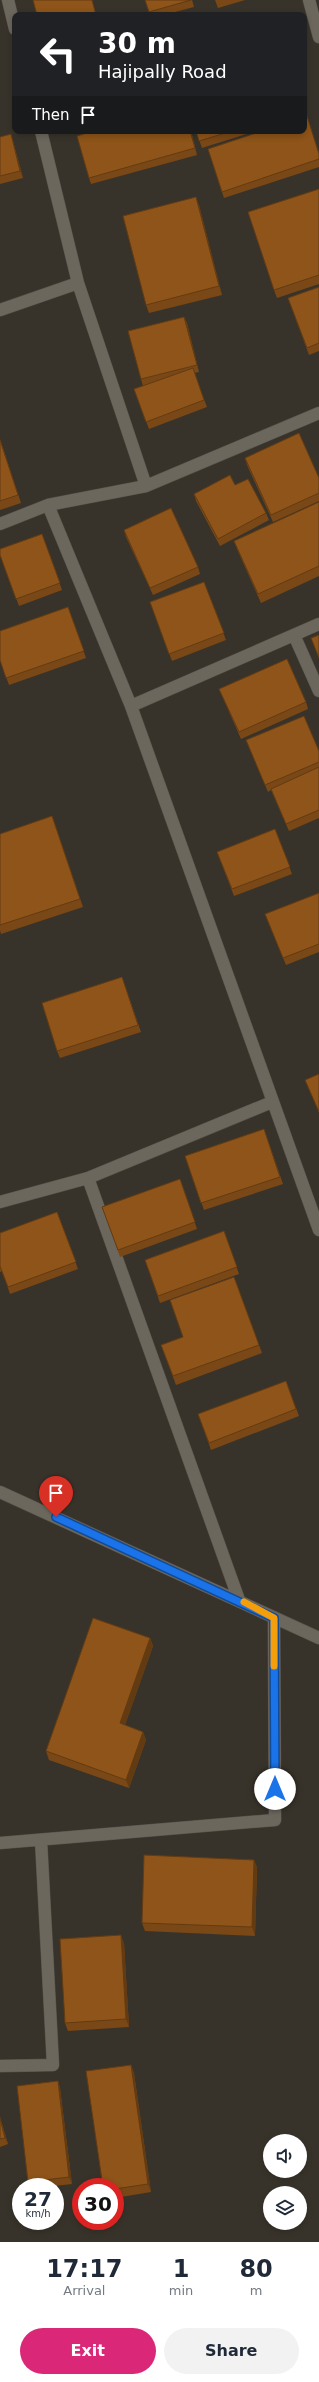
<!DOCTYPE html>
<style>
body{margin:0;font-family:"DejaVu Sans",sans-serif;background:#f2f2f3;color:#1f2937;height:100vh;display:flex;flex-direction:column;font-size:15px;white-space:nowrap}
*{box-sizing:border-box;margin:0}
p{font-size:13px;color:#747a83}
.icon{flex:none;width:22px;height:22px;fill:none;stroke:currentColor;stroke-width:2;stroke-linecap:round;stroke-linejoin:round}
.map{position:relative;height:2242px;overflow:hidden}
.drawer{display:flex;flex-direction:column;background:#fff;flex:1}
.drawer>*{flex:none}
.top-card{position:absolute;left:12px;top:12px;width:295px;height:122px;border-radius:8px;box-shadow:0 2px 6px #0003;background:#202124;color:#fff;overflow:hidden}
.fabs{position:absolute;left:263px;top:2134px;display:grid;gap:8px}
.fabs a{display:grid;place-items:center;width:44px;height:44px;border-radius:50%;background:#fff;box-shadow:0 2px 6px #0003;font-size:20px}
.speed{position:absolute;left:12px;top:2178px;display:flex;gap:8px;font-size:20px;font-weight:700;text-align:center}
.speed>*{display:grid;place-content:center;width:52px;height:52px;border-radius:50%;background:#fff;box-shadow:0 2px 6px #0003;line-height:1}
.speed small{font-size:10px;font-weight:400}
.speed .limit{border:6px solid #d22;background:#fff;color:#111}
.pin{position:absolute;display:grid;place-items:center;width:34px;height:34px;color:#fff;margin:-41px -17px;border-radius:50% 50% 50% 0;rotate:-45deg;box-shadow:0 0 4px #0007}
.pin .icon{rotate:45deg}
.me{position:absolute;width:44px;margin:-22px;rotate:0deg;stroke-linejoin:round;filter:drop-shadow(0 0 3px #0008)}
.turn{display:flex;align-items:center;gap:14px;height:84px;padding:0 20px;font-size:18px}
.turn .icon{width:52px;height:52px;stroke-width:2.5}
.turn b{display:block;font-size:28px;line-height:34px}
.then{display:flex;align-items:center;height:38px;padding:0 20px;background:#0003;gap:8px;font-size:15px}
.eta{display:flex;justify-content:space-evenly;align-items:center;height:68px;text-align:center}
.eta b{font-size:24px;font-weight:800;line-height:28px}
.cta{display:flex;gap:8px;margin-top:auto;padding:8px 20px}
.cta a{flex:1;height:46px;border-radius:24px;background:#db2777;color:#fff;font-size:16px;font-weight:800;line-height:46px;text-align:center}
.cta a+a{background:#f2f2f3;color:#1f2937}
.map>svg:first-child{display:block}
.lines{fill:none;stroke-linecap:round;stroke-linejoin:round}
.minor-casing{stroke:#56524b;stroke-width:13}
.minor{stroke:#6c675d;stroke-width:12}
.wall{fill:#7a4816}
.shaded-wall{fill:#633b12}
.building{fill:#8e5419;stroke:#633b12}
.route-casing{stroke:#114b97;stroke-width:10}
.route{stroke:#1a73e8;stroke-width:7}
.slow{stroke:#f59e0b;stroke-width:7}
</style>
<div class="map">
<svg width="319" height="2242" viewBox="0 0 319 2242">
<rect width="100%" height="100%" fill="#38332a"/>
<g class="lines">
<defs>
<path id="minor" d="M8 0 15 29
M309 0 319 37
M41 131 78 283 146 486
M0 310 78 283
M48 505 131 706 319 1230
M0 524 48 505 146 486 319 413
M294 635 319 691
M131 706 319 624
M88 1178 239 1600
M0 1202 88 1178 272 1102
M0 1492 319 1638
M0 1843 275 1820 274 1618
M0 2066 53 2065 41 1840"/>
</defs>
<use href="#minor" class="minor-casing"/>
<use href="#minor" class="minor"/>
</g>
<path class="wall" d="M192 0 194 7 164 15H150L149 12Z
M215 0H245L218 8Z
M191 131 197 155 91 184 89 178Z
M196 131H256L202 148Z
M0 137 13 141 23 178 0 184Z
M319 153V167L224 198 222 192Z
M319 189V284L277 298 274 290Z
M199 205 222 295 149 313 146 305Z
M319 287V351L309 355 288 298Z
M184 317 187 323 199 372 194 373 207 407 149 429 134 389 146 385 143 386 141 379Z
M0 439 21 503 0 510Z
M245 458 319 478V501L273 522 247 465Z
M235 485 266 513 269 520 220 546 196 501 194 494Z
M319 502V576L261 603 237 549 234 541Z
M124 530 198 567 200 574 153 595 126 537Z
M42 534 62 590 19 606 0 555Z
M204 582 226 640 172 661 150 602Z
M68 607 86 658 9 685 0 660Z
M219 689 306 702 308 709 241 739Z
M246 740 319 751V818L289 831 271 790 268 792Z
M52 816 83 907 1 934 0 930V834Z
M275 829 292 874 234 896 217 852Z
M319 893V952L286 965 268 921Z
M122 977 141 1032 60 1058 57 1051Z
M264 1129 283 1184 204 1210 185 1156Z
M180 1179 197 1229 120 1257 102 1207Z
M57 1212 78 1269 10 1294 2 1271 0 1272V1233Z
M224 1231 239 1274 160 1303 145 1260Z
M234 1277 262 1353 176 1385 161 1345 183 1337Z
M286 1381 299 1416 211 1450 198 1414Z
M150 1638 153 1646 125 1725 143 1732 146 1740 129 1788 49 1760 46 1751Z
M254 1860 257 1868 255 1936 145 1931 142 1923Z
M124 1943 129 2027 68 2031 65 2023Z
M131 2065 134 2073 151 2192 115 2198V2187Z
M58 2081 60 2088 72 2184 45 2187H30L28 2182Z
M0 2117 8 2144 0 2147Z"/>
<path class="shaded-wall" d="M190 131H191L197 155 195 148Z
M11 134 13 141 23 178 20 171Z
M196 197 199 205 222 295 219 286Z
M184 317 187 323 199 372 197 365Z
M150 1638 153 1646 123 1731 120 1723Z
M143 1732 146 1740 129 1788 126 1780Z
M254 1860 257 1868 255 1936 252 1927Z
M121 1935 124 1943 129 2027 126 2019Z
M131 2065 134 2073 151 2192 148 2184Z
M58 2081 60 2088 72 2184 69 2177Z
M0 2117 8 2144 5 2138 0 2119Z"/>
<path class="building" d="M33 0H92L96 15H37Z
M145 0H191L149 12Z
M307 116 319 154V159L222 192 208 149 262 131H304V117Z
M94 131H190L195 148 89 178 77 136Z
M196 131H232L199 141Z
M11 134 20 171 0 176V137Z
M319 189V275L274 290 248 212Z
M196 197 219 286 146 305 123 216Z
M319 287V343L307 348 288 298Z
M184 317 197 365 141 379 128 331Z
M193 368 204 400 146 422 134 389Z
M299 433 319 478V493L271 515 245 458Z
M0 440 18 495 0 501Z
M230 475 235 485 248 479 266 513 218 539 194 494Z
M319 502V566L258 594 234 541Z
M171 508 198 567 150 588 124 530Z
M42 534 60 583 16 599 0 555V549Z
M204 582 224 633 169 654 150 602Z
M68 607 84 651 6 678 0 660V631Z
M319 635V658L311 638Z
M287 659 306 702 239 732 219 689Z
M304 716 319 751V762L265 785 246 740Z
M319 767V810L286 824 271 789Z
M52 816 80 899 0 925V834Z
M275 829 290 867 232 889 217 852Z
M319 893V944L283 958 265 914Z
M122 977 138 1025 57 1051 42 1003Z
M319 1074V1112L305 1080Z
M264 1129 280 1177 201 1203 185 1156Z
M180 1179 195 1222 118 1250 102 1207Z
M57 1212 76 1262 8 1287 0 1266V1233Z
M224 1231 237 1267 158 1296 145 1260Z
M234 1277 259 1345 173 1376 161 1345 183 1337 170 1300Z
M286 1381 296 1409 209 1443 198 1414Z
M93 1618 150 1638 120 1723 143 1732 126 1780 46 1751Z
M144 1855 254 1860 252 1927 142 1923Z
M121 1935 126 2019 65 2023 60 1939Z
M131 2065 148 2184 115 2189V2187H103L86 2071Z
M58 2081 69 2177 28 2182 17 2086Z
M0 2119 5 2138 0 2139Z"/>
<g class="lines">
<defs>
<path id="route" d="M56 1517 274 1618 275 1789"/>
</defs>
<use href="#route" class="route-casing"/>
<use href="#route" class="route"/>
<path class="slow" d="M244 1602 274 1618V1666"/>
</g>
</svg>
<div class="fabs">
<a><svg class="icon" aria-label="sound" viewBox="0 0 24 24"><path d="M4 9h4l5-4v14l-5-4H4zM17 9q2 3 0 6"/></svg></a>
<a><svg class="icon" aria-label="layers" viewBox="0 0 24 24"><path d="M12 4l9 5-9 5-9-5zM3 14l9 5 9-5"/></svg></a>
</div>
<div class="speed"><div>27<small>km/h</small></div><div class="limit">30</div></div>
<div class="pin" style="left:56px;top:1517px;background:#d93025"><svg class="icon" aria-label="arrive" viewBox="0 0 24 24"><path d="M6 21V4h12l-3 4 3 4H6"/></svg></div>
<svg class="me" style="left:275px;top:1789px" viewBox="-20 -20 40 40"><circle r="19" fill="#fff"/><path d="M0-13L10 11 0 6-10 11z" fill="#1a73e8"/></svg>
<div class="top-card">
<div class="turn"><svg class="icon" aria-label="left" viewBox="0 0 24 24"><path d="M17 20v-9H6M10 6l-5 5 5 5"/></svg><div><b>30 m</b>Hajipally Road</div></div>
<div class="then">Then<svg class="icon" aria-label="arrive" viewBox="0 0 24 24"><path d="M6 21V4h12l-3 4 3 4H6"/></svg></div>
</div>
</div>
<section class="drawer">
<div class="eta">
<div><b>17:17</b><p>Arrival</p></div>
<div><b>1</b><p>min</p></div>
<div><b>80</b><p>m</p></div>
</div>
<div class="cta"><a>Exit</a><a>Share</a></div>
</section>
